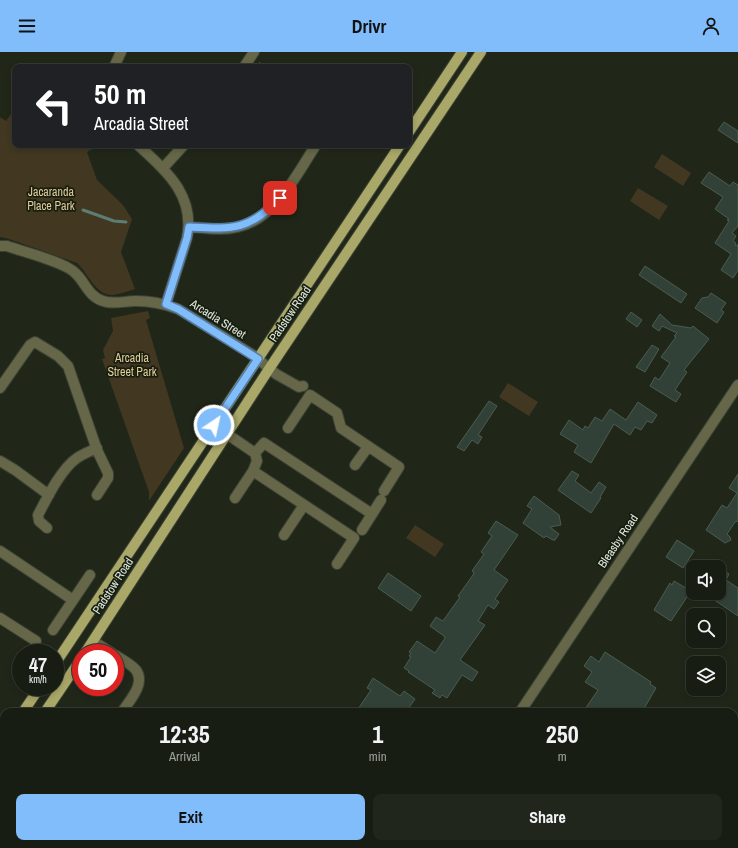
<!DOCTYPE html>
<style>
body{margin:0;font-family:"Archivo Narrow",sans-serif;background:#21261c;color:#f1f3f6;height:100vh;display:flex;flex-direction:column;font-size:15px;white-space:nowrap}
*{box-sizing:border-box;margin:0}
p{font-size:13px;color:#9fa2a0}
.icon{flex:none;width:22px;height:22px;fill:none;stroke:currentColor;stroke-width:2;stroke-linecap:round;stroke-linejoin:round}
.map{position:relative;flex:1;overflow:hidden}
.drawer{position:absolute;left:0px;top:656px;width:738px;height:140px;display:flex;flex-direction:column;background:#181d13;border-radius:12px 12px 0 0;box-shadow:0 2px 6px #0003,0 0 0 1px #363b33}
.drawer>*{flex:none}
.hud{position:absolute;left:12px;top:12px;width:400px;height:84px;border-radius:8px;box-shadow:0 2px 6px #0003,0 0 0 1px #363b33;background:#202124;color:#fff;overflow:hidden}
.buttons{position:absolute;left:686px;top:508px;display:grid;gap:8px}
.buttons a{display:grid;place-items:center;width:40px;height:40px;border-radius:8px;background:#181d13;box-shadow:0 2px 6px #0003,0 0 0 1px #363b33;font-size:20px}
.speed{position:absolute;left:12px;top:592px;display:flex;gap:8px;font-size:20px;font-weight:700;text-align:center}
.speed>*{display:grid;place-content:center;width:52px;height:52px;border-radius:50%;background:#181d13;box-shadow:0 2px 6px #0003,0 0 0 1px #363b33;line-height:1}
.speed small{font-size:10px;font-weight:400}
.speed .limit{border:6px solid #d22;background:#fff;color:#111}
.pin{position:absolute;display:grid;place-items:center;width:34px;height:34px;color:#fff;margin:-17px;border-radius:8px;box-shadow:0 2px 6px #0006}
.me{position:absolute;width:44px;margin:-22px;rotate:34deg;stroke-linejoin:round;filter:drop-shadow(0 0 3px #0008)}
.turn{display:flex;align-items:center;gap:14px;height:84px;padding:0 16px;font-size:18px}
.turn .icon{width:52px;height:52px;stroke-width:2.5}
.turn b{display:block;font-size:28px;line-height:34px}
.eta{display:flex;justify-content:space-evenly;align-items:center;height:68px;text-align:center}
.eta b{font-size:24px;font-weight:800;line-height:28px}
.action{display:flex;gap:8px;margin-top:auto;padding:8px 16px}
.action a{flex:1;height:46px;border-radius:8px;background:#80bdfa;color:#111;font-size:16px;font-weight:800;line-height:46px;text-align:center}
.action a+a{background:#21261c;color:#f1f3f6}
header{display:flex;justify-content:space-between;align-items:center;height:52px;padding:0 16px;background:#80bdfa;color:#111;font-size:18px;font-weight:800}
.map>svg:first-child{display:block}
.built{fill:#25301c}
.green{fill:#423721}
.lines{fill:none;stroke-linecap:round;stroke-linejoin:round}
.stream{stroke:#5b7d75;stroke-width:3}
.building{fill:#324137;stroke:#4b5c50}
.minor-casing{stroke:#3b4234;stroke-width:12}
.major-casing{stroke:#3b4234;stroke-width:12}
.path{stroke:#798074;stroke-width:2;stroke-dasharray:3 3;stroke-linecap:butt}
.minor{stroke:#666648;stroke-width:10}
.major{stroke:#a9a868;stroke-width:10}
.route-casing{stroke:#537ba2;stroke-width:10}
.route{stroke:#80bdfa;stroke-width:7}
.labels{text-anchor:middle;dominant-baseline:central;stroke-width:3.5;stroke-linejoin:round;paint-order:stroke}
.park-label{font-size:12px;fill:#e4cb99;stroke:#161e10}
.street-label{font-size:12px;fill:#e1e7dd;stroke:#161e10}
</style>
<header><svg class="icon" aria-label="menu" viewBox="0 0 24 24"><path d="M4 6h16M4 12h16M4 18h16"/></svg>Drivr<svg class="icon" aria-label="person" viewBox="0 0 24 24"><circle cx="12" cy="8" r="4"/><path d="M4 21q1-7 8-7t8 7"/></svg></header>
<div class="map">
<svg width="738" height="796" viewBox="0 0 738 796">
<rect width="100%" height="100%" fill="#202719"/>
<path class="built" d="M4 759V792H165L171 796H0V765Z"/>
<path class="green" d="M15 56V93H99L87 100 97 128 123 153 132 167 121 200 135 237C128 239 120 242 113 243 96 244 88 221 77 211L9 187 0 185V65L6 69Z
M662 102 691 121 683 134 654 115Z
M638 136 668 154 659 168 630 149Z
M148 259 150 266 146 268 184 396 149 449V440L102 307 105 306 103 298 113 279 111 266Z
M508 331 538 350 529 364 499 345Z
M415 473 444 492 435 505 406 486Z
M738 704V796H679L681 792H734V710Z"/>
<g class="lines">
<path class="stream" d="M83 158 114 169 126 170"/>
</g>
<path class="building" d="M724 70 738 79V91L718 78Z
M709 120 730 134 733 130 738 133V174L732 181 736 184 733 189 736 191 735 193 736 194 738 192V218L733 226 721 218 731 202 715 191 729 169 727 168 729 167 715 157 723 145 701 131Z
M645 214 687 242 681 251 639 223Z
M711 241 726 251 721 258 724 260 717 271 695 256 702 246 708 245Z
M631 260 642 268 637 275 626 267Z
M660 262 672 273 691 276 693 274 709 287 684 318 687 320 675 338 681 342 676 350 650 334 655 325 659 328 670 311 661 305 676 285 674 284 677 281 662 274 659 279 652 274Z
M652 293 659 297 645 320 636 315Z
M489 349 497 354 478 383 482 385 478 392 472 388 464 399 457 395Z
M638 350 657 363 652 371 647 369 641 378 635 375 630 383 614 372 591 411 574 400 578 393 560 382 569 368 583 378 585 374 588 376 595 365 602 369 610 357 626 368Z
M572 419 579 423 575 429 591 441 599 430 606 435 600 445 601 446 591 461 558 438Z
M738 422V469L735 470 727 482 730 485 731 488 725 491 706 478 722 453 727 456 737 441 729 436Z
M534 444 559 463 561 473 550 475 559 482 555 488H553L546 484 544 486 523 471 532 457 527 454Z
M496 469 518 483 494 518 508 528 495 547 499 550 494 557 488 553 478 569 485 573 460 608 478 620 472 629 462 623 447 646 442 643 440 646 432 641 435 638 408 620 409 619 404 616 411 605 409 604 411 601 409 600 417 589 435 601 445 586 444 584 430 574 436 565 443 569 460 545 458 544 473 523 474 520 472 519 484 502 481 500 492 484 488 481Z
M677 488 694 499 683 516 666 505Z
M719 515 729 522 726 528 738 536V564L704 541H719Z
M388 521 421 544 411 559 378 536Z
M674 529 691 539 671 569 654 558 670 531 672 533Z
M605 600 651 630 650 632 656 636 642 660H583L598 638 585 630 592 620 584 614 591 604 599 610Z
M373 626 400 644 404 639 415 647 406 660H356L371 638 367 636Z"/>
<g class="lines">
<defs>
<path id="minor" d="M114 15 121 0
M244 15 254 0
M138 93C167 120 195 143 187 186L166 252
M163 116 184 93
M189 175C205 176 222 179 238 175 276 166 296 123 316 93
M0 194H7C24 200 60 209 73 219 85 228 87 244 103 249 114 253 125 249 136 249 151 249 165 252 178 257L253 303 276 322 299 335 303 334
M0 336 30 293 35 290 58 304 68 314 97 398 108 421V426L97 443
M288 376 310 343 337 361 341 376 399 415 384 439
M227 382 255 401
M255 401 257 409 253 419 354 486 337 512
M255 401 264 391 372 462
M0 409 15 418 49 443
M355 413 368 395
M235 446 253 419
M47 476 39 469 38 463C47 446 61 417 77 406 83 402 90 399 97 396
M362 478 381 448
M284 483 304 453
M0 499 73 548
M0 566 36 589
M53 578 90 523
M93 589 112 601
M115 603C121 607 131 612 136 618 146 632 129 649 122 660
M520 660 738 333
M429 796 432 792"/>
<path id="major" d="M409 80 462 0
M85 601 269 317 481 0
M55 612 400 93
M23 660 40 635
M45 660 81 607
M0 695 4 689
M0 728 4 721"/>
</defs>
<use href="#minor" class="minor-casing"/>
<use href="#major" class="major-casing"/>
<path class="path" d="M259 11 264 15"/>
<use href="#minor" class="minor"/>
<use href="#major" class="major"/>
</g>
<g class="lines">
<defs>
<path id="route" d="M214 373 258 307 178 257 166 252 187 186 189 175C232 177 249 179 280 146"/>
</defs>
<use href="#route" class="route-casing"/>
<use href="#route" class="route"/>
</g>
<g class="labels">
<g class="park-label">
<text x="51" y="140">Jacaranda<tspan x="51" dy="14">Place Park</tspan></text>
<text x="132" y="306">Arcadia<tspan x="132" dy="14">Street Park</tspan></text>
</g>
<g class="street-label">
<text transform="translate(290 262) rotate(-56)">Padstow Road</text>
<text transform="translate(218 267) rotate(32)">Arcadia Street</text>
<text transform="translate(618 489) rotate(-56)">Bleasby Road</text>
<text transform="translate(113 534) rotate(-57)">Padstow Road</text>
</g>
</g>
</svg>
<div class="buttons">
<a><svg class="icon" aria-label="sound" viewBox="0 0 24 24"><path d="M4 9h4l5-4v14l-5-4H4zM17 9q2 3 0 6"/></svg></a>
<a><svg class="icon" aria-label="search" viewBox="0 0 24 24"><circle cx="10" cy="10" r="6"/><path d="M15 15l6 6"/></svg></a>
<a><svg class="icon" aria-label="layers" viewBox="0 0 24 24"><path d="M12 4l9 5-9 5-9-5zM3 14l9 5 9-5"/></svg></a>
</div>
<div class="speed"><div>47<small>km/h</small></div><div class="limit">50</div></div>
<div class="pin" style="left:280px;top:146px;background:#d93025"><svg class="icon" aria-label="arrive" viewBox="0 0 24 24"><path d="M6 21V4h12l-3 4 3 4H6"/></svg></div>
<svg class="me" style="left:214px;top:373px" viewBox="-20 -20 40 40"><circle r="17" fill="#80bdfa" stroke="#fff" stroke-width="3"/><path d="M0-11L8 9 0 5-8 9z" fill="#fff"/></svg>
<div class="hud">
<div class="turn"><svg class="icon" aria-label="left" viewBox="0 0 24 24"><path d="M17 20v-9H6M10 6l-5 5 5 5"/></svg><div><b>50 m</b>Arcadia Street</div></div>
</div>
<section class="drawer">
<div class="eta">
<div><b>12:35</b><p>Arrival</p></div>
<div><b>1</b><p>min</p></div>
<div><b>250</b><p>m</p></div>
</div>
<div class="action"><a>Exit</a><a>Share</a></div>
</section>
</div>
